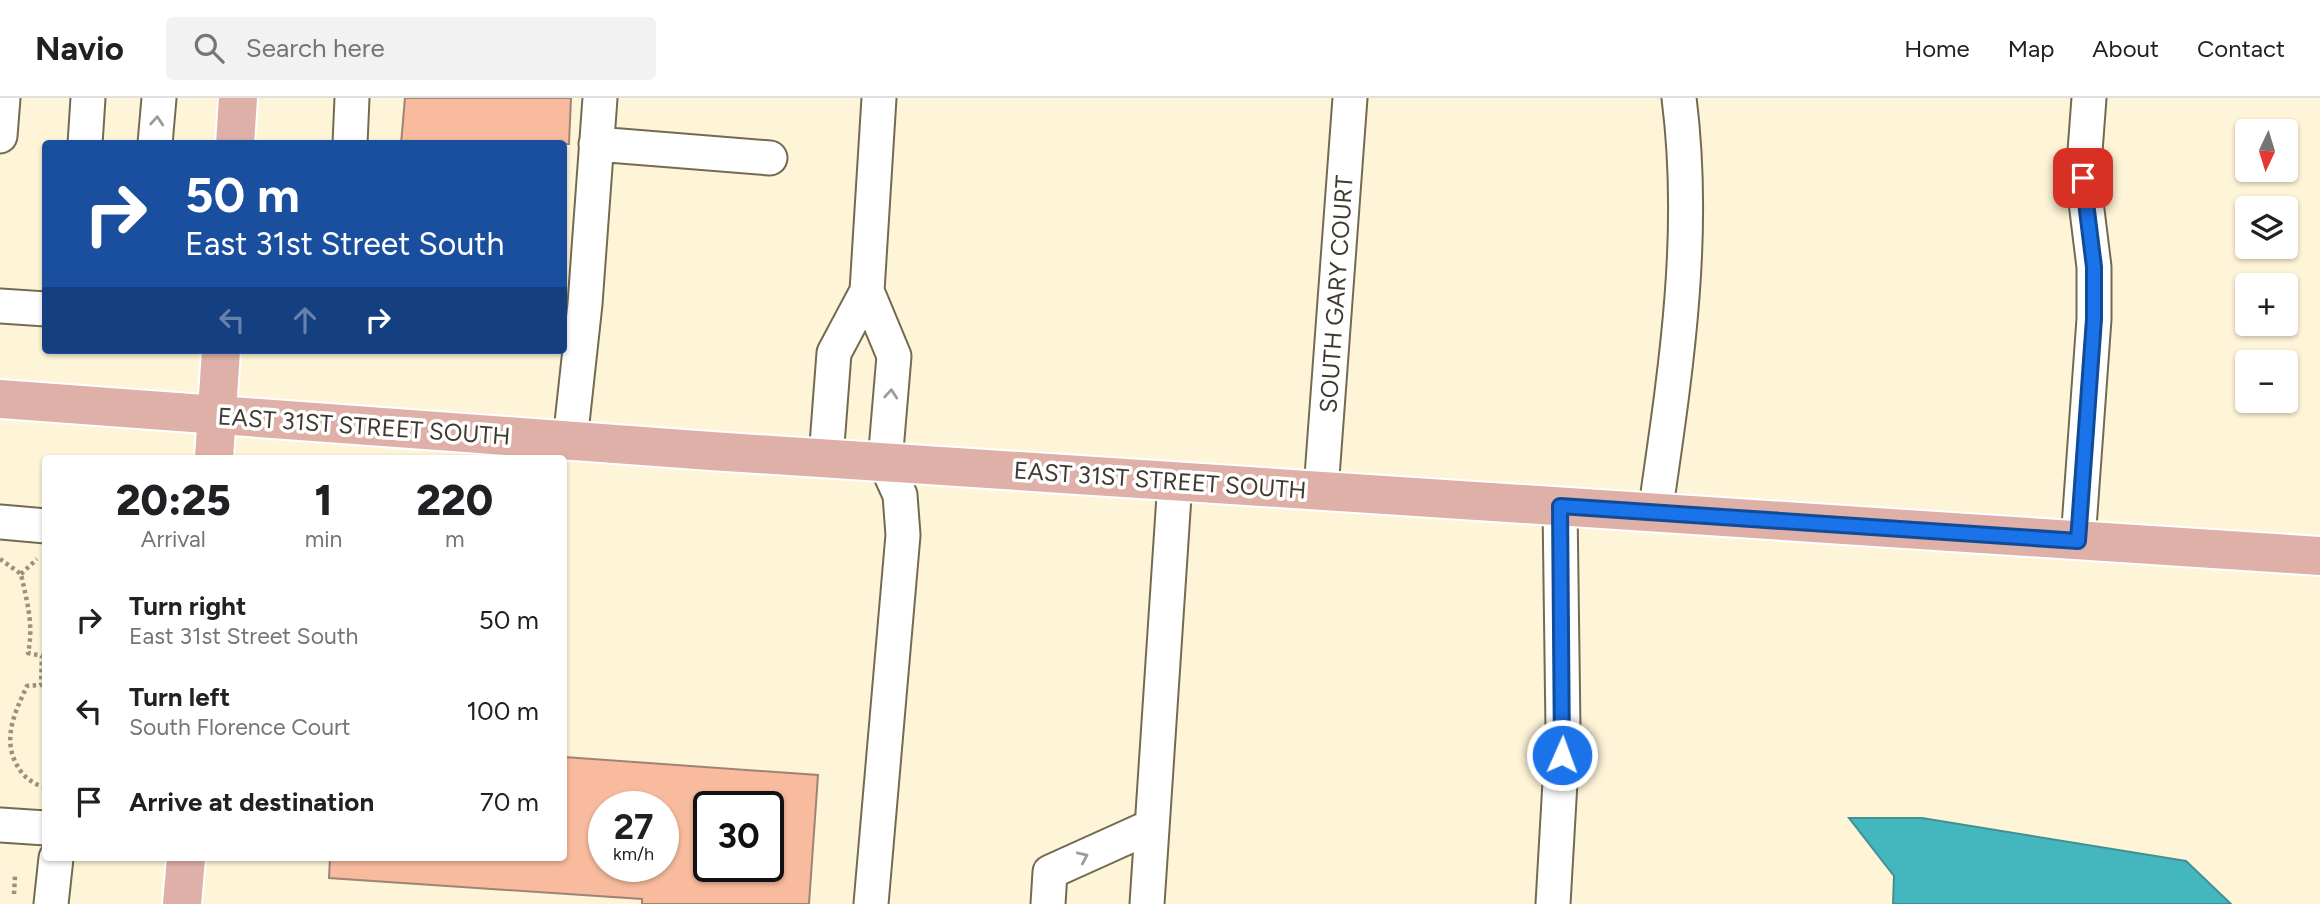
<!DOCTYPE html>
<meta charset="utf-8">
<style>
body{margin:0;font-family:Figtree,sans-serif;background:#f2f2f2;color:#202124;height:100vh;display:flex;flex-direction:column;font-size:26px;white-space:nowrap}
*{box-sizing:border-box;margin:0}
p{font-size:23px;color:#757577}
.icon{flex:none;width:38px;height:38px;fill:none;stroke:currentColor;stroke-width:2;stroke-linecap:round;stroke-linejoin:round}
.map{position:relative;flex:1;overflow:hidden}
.panel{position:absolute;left:42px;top:357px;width:525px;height:406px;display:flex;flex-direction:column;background:#fff;border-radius:7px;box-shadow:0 2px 5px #0004}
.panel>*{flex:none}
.hud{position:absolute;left:42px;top:42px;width:525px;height:214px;border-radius:7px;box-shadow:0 2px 5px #0004;background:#1a4fa0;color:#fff;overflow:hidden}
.needle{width:46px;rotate:184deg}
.controls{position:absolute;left:2235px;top:21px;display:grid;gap:14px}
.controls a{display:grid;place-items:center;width:63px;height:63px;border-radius:7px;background:#fff;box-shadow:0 2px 5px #0004;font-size:35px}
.speed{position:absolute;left:588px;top:693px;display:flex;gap:14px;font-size:35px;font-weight:700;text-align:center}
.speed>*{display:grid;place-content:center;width:91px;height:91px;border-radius:50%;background:#fff;box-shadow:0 2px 5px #0004;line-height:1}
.speed small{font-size:18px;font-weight:400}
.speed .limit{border:4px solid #111;border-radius:10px;background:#fff;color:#111}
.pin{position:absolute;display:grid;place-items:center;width:60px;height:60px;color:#fff;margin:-30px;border-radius:14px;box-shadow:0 4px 10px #0006}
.me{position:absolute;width:77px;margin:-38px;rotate:2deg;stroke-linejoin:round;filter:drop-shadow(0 0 5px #0008)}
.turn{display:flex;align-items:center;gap:24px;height:147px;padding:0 28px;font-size:32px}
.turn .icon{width:91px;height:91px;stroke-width:2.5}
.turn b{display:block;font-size:49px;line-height:60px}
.lanes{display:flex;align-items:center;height:66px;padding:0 28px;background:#0003;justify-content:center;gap:35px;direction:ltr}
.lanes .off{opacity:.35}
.eta{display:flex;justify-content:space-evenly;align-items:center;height:119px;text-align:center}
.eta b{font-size:42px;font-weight:800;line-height:49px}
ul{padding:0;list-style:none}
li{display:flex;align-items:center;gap:21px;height:91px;padding:0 28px}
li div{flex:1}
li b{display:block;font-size:26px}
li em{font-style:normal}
header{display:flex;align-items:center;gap:42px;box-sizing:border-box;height:98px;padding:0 35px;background:#fff;border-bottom:2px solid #e0e0e0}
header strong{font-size:33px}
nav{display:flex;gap:38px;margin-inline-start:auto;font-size:24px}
.search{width:490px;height:63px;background:#f2f2f2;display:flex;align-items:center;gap:18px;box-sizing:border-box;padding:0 24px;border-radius:7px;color:#757577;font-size:26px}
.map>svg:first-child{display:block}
.water{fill:#44b6bd;stroke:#429192;stroke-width:2}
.building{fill:#f8bb9e;stroke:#9f8376;stroke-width:2;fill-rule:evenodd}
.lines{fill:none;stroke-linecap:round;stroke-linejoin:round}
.minor-casing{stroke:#736b51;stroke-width:37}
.major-casing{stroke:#fff;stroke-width:42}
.path{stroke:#99927f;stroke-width:4.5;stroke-dasharray:3.5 3.5;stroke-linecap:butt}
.minor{stroke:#fff;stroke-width:33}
.major{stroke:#dfb0a7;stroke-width:38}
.oneway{stroke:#9e9c97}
.route-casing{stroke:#114b97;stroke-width:18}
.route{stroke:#1a73e8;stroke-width:12}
.labels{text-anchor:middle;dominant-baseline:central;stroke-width:7;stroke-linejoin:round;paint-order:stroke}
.street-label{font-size:24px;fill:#3e3a2f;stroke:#fff}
</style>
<header>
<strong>Navio</strong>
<div class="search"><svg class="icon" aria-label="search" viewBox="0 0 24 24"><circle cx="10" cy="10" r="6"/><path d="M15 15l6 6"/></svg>Search here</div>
<nav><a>Home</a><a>Map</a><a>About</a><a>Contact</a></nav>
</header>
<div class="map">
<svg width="2320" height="806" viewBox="0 0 2320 806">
<rect width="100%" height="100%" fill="#fef4d7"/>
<path class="water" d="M1849 720H1922L2186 763 2231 806H1893L1894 778Z"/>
<path class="building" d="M405 0H571L569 46H401Z
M564 659 818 677 809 806H642V801L329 780 330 760H564ZM604 709H663V768H604ZM709 709H768V768H709Z"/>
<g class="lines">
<defs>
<path id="minor" d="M0 38 3 0
M85 46 88 0
M155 46 159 0
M350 46 352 0
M596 46 770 60
M867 193 894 258 885 364 900 397 903 437 871 806
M0 208 46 211
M570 343 585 206 600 0
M826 360 834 255 867 193 879 0
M1321 392 1350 0
M1655 416C1675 277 1697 140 1679 0
M0 424 46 428
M2078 443 2094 221V169L2083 80 2089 0
M0 727 46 730
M51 806 56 760
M1048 806 1050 774 1152 728
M1147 806 1175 383
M1553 806 1563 632 1560 408"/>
<path id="major" d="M235 46 238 0
M0 301 711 353 2320 458
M214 360 221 252
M182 806 186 760"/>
</defs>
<use href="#minor" class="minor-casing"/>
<use href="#major" class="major-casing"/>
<path class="path" d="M0 461 21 476C27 504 34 527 28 555L42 558 41 587 27 588C13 618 0 646 22 675 28 682 37 688 46 689
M21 476 37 461
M14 796 15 778"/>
<use href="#minor" class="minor"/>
<use href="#major" class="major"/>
</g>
<defs><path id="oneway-chevron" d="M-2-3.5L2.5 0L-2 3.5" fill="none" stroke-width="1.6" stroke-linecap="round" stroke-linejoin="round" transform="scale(1.75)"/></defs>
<g class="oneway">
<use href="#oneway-chevron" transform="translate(157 23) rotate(-85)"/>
<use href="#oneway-chevron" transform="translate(891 296) rotate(-85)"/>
<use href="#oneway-chevron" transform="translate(1083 759) rotate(-24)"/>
</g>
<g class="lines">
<defs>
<path id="route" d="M1562 657 1560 408 2078 443 2094 221V169L2083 80"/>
</defs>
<use href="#route" class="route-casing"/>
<use href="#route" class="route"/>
</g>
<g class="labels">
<g class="street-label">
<text transform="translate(1336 196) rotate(-86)">SOUTH GARY COURT</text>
<text transform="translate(364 328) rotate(4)">EAST 31ST STREET SOUTH</text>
<text transform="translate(1160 382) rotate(4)">EAST 31ST STREET SOUTH</text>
</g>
</g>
</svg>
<div class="controls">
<a><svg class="needle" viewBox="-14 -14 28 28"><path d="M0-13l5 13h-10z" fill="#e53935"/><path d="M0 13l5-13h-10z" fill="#757577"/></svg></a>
<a><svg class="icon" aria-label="layers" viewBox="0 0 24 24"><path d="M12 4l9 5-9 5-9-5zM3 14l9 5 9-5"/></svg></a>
<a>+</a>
<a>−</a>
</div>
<div class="speed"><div>27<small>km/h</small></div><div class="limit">30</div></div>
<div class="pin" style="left:2083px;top:80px;background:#d93025"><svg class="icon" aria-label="arrive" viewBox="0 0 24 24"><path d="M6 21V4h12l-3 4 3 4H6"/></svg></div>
<svg class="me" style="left:1562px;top:657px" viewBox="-20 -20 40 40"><circle r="17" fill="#1a73e8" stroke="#fff" stroke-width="3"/><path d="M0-11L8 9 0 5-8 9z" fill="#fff"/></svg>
<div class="hud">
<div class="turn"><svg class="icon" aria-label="right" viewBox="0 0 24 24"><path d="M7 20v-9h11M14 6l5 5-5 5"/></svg><div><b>50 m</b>East 31st Street South</div></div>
<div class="lanes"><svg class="icon off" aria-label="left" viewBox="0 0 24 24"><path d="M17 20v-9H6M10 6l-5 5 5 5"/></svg><svg class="icon off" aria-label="ahead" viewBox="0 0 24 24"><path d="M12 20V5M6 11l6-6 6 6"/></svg><svg class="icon" aria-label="right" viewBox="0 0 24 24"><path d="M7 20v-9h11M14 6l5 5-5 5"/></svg></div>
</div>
<section class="panel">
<div class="eta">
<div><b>20:25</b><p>Arrival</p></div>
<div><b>1</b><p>min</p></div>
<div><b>220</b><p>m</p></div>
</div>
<ul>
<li><svg class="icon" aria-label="right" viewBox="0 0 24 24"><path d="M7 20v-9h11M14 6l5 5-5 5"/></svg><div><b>Turn right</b><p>East 31st Street South</p></div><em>50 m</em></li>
<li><svg class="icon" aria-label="left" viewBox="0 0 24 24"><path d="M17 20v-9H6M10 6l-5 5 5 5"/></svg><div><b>Turn left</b><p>South Florence Court</p></div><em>100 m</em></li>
<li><svg class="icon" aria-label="arrive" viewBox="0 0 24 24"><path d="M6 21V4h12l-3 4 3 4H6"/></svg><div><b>Arrive at destination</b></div><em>70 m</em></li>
</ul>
</section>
</div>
